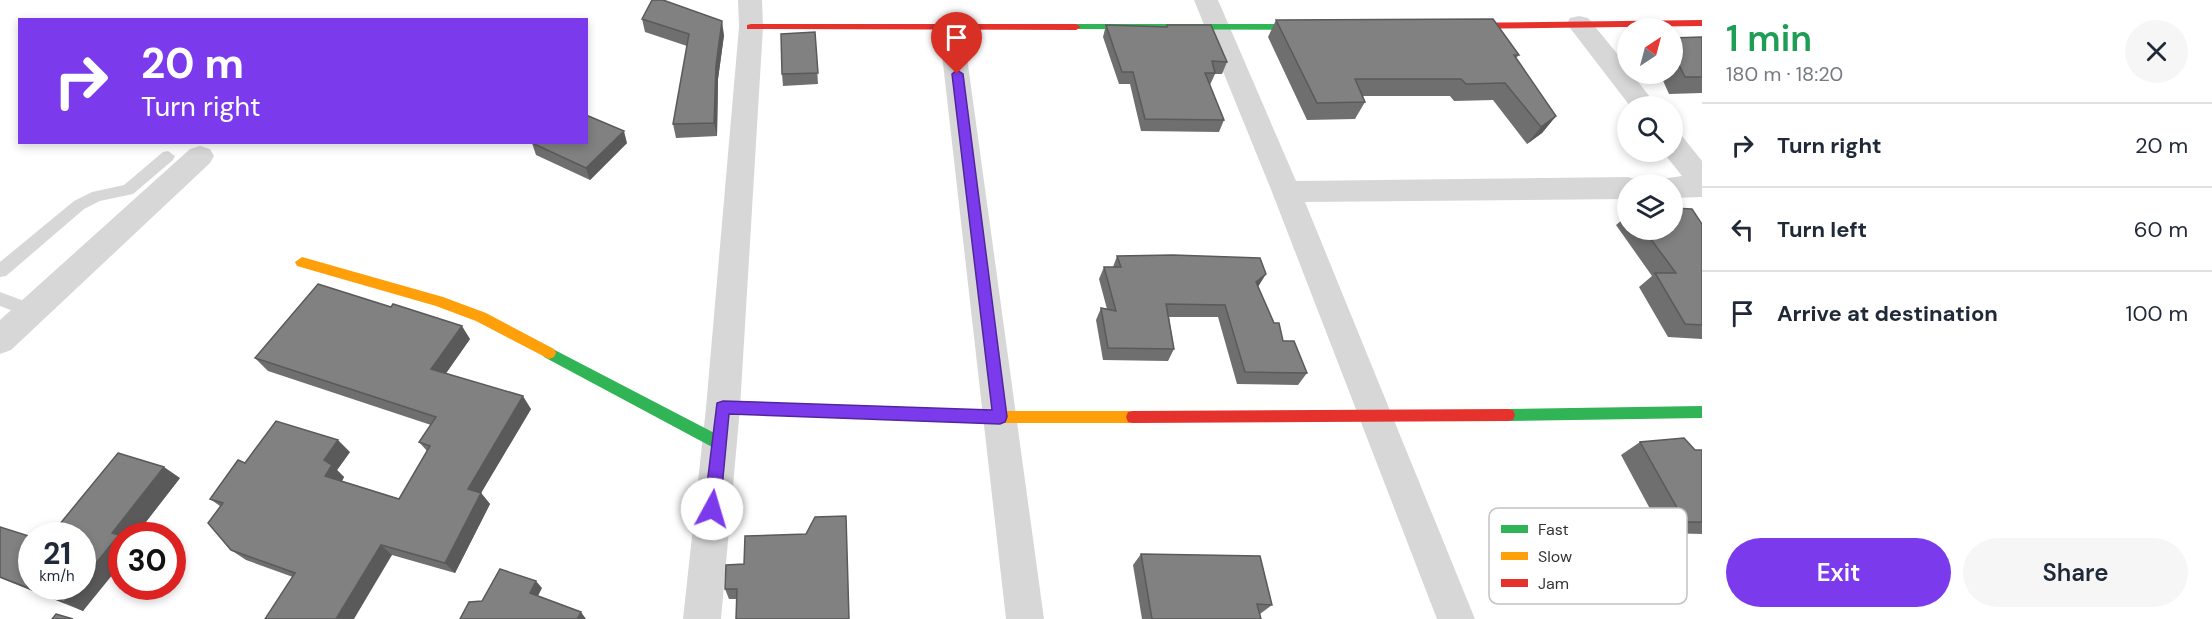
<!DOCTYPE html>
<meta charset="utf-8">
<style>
body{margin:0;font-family:"DM Sans",sans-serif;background:#f6f6f7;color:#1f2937;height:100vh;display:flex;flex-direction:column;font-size:22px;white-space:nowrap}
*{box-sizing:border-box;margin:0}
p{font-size:20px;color:#747a83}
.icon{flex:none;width:33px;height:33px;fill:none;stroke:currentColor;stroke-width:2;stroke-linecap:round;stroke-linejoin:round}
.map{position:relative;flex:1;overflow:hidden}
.side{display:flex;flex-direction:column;background:#fff;width:510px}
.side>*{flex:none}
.hud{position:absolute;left:18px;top:18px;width:570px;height:126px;border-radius:0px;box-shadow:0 3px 9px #0003;background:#7c3aed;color:#fff;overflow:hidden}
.needle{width:39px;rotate:36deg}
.fabs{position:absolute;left:1617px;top:18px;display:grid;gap:12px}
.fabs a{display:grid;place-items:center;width:66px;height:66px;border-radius:50%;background:#fff;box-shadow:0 3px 9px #0003;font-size:30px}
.speed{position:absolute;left:18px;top:522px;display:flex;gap:12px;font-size:30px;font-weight:700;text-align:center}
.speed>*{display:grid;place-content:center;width:78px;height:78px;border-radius:50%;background:#fff;box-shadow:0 3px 9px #0003;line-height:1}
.speed small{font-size:15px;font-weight:400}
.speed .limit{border:9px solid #d22;background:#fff;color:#111}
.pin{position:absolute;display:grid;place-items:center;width:51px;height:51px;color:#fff;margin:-62px -26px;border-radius:50% 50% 50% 0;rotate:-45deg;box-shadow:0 0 6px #0007}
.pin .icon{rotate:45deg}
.me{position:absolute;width:66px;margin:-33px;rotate:6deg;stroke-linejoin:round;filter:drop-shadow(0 0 4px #0008)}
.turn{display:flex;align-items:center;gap:21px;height:126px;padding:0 24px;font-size:27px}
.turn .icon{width:78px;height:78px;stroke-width:2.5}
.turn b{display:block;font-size:42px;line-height:51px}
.round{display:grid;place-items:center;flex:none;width:63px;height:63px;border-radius:32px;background:#f6f6f7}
.headline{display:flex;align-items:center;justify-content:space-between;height:102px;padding:0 24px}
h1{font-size:36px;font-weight:600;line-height:45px;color:#1e9e55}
.cta{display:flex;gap:12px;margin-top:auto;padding:12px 24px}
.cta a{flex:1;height:69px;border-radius:36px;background:#7c3aed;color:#fff;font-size:24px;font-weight:600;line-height:69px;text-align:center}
.cta a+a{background:#f6f6f7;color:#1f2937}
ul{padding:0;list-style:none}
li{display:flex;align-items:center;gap:18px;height:84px;padding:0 24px;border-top:2px solid #e0e1e3}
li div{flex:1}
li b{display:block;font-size:22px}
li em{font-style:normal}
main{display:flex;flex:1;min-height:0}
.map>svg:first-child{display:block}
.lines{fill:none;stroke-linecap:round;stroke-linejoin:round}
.lane{fill:#d7d7d7;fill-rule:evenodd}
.street{fill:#d7d7d7;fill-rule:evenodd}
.fast{fill:#30b455;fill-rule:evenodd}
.slow{fill:#ff9f0a;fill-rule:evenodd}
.jam{fill:#e5322d;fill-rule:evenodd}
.wall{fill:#6f6f6f}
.shaded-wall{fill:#5a5a5a}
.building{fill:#818181;stroke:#5a5a5a;stroke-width:1.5}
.route{fill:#7c3aed;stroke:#51269a;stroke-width:1.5}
.key{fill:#fff;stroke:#c2c2c2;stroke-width:1.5}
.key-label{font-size:16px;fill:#333}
</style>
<main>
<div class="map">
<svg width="1702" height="619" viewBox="0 0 1702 619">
<rect width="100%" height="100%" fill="#fff"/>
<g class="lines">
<path class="lane" d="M168 151 175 156 173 160 133 194 100 201 84 209 6 276 0 277V262L74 201 92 192 124 185 163 152Z
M0 292 38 306 40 311 38 316 32 318 0 306Z"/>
<path class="street" d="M738 0H762L763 27 740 408 721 619H683L706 408 739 27Z
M1194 0H1218L1296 181 1628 177 1638 180 1640 184H1628V199L1305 202 1475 619H1437L1272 192Z
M1579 16 1588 18 1628 67V74H1632L1657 106H1630L1567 24 1570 18Z
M951 20 960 22 963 28 1044 619H1006L939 28 942 22Z
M1672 133 1682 136 1702 161V197L1672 198V184H1659L1662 179 1682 176 1663 152H1672Z
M200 146 210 149 214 156 210 163 11 350 0 354V320L190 149Z"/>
<path class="fast" d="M1076 24H1319L1324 27 1319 30 1072 29 1071 27Z
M549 347 724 438 726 443 724 448 719 450 714 448 544 357 542 353 544 349Z
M1702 406V418L1508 421 1503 420 1501 415 1503 410 1508 409Z"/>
<path class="slow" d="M302 257 443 297 486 313 554 349 556 353 554 357 549 359 476 321 436 306 297 266 295 262Z
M723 402 1000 411H1133L1138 412 1140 417 1138 422 1133 423H1000L723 414 718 413 716 408 718 403Z"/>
<path class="jam" d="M1702 20V26L1455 29 1450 26 1455 23Z
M751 24H1076L1081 27 1076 30 747 29V25Z
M1508 409 1513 410 1515 415 1513 420 1508 421 1133 423 1128 422 1126 417 1128 412 1133 411Z"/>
</g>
<path class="wall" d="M642 19 724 35 718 79 717 136 676 138 673 124 687 46 645 32Z
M1276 20 1519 55 1516 58 1556 116 1542 133 1527 144 1493 100 1454 101 1450 96H1363L1365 102 1355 119 1307 120 1268 37Z
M1106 25 1166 27 1167 25 1227 62 1222 74H1215L1210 85 1224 120 1219 132 1141 131 1130 84H1119L1103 37Z
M815 32 818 84 783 86 782 74Z
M1702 37V93L1669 94 1660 74H1672V38Z
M532 143H627L590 180 536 155Z
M1628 215V230H1672L1702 224V339L1668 337 1639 287 1652 276 1616 225Z
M1117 256 1258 287 1274 323 1283 341 1307 373 1298 385 1237 384 1218 317H1169L1174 349 1168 361 1103 360 1096 320 1101 308 1107 309 1099 279 1104 267H1113Z
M470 339 446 373 531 409 481 493 490 504 455 573 392 555 293 577 246 560 231 550 220 506 210 499 245 463 350 452 337 470 344 477 342 481 399 499 427 451 419 442 431 425 268 371 255 358Z
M1640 442 1695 450H1702V534L1663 533 1621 455Z
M180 478 135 536H122L83 611 0 578V527L32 586Z
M1141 554 1272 605 1260 614 1261 619H1142L1133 565Z
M726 565 849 619 737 599H729L725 589Z"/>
<path class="shaded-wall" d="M722 21 724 35 718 79 717 136 714 123 716 65Z
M1556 116 1542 133 1527 144 1541 127Z
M624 131 627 143 590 180 586 168Z
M1266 274 1258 287 1256 282Z
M462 326 470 339 440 382 431 369Z
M523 396 531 409 481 493 490 504 455 573 445 563 468 489Z
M338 440 350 452 337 470 344 477 338 488 325 476 324 460Z
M164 467 180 478 135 536H122V563L83 611 64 602 77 586H82V580L112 533Z
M381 545 392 555 354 619H336Z
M536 581 542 588 536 600 530 593Z
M581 612 586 619H577Z"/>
<path class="building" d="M652 0H663L722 21 716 65 714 123 673 124 689 34 642 19Z
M1493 19 1519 55H1514L1556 116 1541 127 1505 83 1466 84 1461 79H1355L1365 102 1317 103 1276 20Z
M1106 25 1167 27V25H1211L1227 62 1212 61 1215 73H1205L1224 120 1145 119 1133 72H1122Z
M815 32 818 73 782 74 781 34Z
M1702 37V77H1685L1672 51V38Z
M586 115 624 131 586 168 532 143 533 142H586Z
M1672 208 1692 209 1702 224V325L1685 324 1655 273H1676L1644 230H1672Z
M1173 255 1260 258 1266 274 1256 282 1274 323H1279L1283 341H1294L1307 373 1245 372 1225 305 1166 304 1174 349 1108 348 1101 308 1116 311 1104 267H1121L1117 256Z
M318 284 391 307 393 304 462 326 431 369 523 396 468 489 481 493 445 563 381 545 336 619H265L295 573 231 550 208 523 223 503 210 499 238 460 245 463 276 421 338 440 324 460 332 465 325 476 399 499 430 446 419 442 436 417 255 358Z
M1684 438 1695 450H1702V522H1685L1640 442Z
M118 453 164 467 112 533 119 535 82 580V536H50Z
M846 516 849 619H736L737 589H725L726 565 744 564 745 536 806 534 815 517Z
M0 527 32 537V586H77L64 602 0 577Z
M1141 554 1260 556 1272 605 1257 604 1261 619H1152Z
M500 569 536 581 530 593 581 612 577 619H460L469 602 482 601Z
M56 614 73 619H52Z"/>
<path class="route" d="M957 70 963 74 1007 417 1005 422 1000 424 729 414 720 509 718 514 712 516 707 514 704 509 717 403 723 401 992 410 952 74Z"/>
<rect x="1489" y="508" width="198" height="96" rx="9" class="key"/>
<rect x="1501" y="525" width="27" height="8" fill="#30b455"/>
<rect x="1501" y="552" width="27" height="8" fill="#ff9f0a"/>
<rect x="1501" y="579" width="27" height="8" fill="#e5322d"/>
<g class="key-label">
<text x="1538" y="535">Fast</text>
<text x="1538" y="562">Slow</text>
<text x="1538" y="589">Jam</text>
</g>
</svg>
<div class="fabs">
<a><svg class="needle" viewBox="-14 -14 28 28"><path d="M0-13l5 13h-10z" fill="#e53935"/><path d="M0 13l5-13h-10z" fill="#747a83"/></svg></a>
<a><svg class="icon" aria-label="search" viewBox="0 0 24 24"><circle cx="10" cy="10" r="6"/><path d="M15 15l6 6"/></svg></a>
<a><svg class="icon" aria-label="layers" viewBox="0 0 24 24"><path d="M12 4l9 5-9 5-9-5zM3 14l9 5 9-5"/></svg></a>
</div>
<div class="speed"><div>21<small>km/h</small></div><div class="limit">30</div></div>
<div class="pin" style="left:957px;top:74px;background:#d93025"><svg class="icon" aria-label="arrive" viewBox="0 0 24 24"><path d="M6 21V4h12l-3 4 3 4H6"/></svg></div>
<svg class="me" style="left:712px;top:509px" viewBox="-20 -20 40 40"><circle r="19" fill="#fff"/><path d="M0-13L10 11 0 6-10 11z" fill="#7c3aed"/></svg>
<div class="hud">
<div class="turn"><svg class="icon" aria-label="right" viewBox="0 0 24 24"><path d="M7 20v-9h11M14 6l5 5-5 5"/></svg><div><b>20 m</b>Turn right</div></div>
</div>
</div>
<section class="side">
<div class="headline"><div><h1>1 min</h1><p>180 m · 18:20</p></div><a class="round"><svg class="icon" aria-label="close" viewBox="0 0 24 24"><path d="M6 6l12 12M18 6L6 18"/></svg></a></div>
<ul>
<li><svg class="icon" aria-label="right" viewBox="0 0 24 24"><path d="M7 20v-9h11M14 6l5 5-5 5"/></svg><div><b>Turn right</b></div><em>20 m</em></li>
<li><svg class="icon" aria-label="left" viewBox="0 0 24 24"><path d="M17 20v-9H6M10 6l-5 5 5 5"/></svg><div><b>Turn left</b></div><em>60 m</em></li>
<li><svg class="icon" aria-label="arrive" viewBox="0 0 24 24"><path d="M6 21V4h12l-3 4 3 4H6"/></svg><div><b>Arrive at destination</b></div><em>100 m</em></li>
</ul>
<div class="cta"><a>Exit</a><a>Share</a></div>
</section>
</main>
